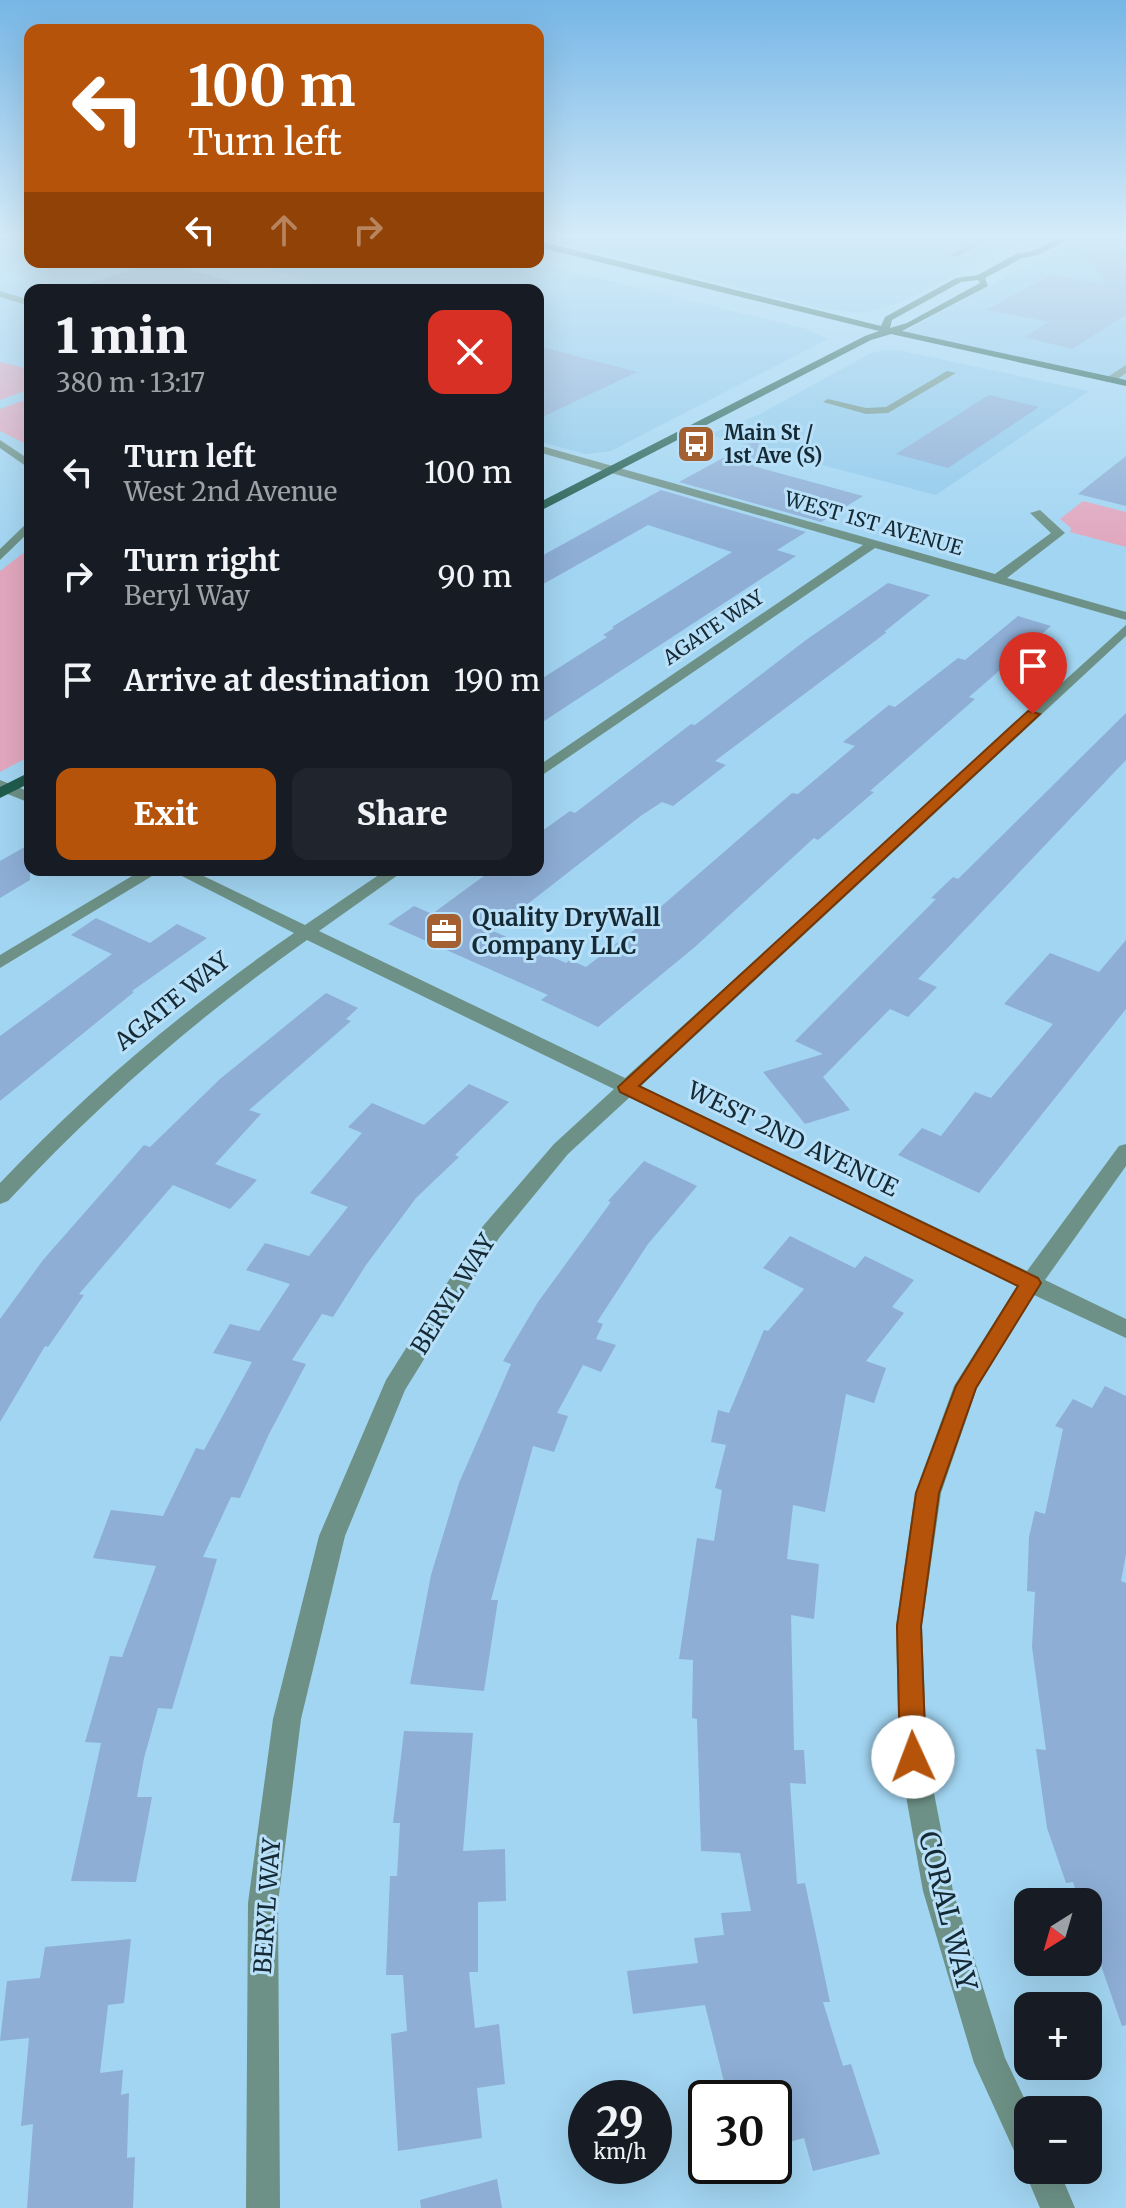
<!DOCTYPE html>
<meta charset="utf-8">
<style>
body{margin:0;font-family:Merriweather,serif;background:#20242c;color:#f1f3f6;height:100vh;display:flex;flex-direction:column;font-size:30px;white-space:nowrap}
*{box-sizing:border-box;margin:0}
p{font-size:26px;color:#9ea1a6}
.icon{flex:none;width:44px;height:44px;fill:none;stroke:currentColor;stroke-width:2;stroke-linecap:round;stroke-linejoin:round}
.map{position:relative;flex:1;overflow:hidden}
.panel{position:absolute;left:24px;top:284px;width:520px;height:592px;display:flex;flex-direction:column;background:#171b24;border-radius:16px;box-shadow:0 8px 32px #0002}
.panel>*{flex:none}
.guide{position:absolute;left:24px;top:24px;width:520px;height:244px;border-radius:16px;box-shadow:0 8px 32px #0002;background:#b45309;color:#fff;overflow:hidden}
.needle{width:52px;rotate:217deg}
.fabs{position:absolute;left:1014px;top:1888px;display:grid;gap:16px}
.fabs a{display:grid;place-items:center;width:88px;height:88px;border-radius:16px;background:#171b24;box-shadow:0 8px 32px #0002;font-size:40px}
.speed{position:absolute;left:568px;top:2080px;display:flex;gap:16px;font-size:40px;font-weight:700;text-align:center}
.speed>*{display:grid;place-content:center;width:104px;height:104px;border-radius:50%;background:#171b24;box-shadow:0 8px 32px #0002;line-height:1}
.speed small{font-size:20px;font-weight:400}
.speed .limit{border:4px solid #111;border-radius:12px;background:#fff;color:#111}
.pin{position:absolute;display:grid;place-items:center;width:68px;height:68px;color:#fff;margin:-82px -34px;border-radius:50% 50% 50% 0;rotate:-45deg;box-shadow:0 0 8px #0007}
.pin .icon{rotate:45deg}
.me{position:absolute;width:88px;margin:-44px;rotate:358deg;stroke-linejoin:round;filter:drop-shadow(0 0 6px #0008)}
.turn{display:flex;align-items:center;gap:28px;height:168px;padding:0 32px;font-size:36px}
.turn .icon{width:104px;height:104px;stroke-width:2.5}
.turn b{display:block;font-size:56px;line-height:68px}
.lanes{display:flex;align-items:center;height:76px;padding:0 32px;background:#0003;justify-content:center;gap:40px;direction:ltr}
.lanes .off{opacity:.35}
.round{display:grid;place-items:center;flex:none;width:84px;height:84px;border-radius:16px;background:#20242c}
.overview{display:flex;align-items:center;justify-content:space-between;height:136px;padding:0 32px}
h1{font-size:48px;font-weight:800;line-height:60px}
.primary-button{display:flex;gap:16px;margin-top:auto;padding:16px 32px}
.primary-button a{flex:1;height:92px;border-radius:16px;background:#b45309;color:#fff;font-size:32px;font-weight:800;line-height:92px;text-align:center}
.primary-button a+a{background:#20242c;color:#f1f3f6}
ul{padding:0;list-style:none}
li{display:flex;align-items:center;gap:24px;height:104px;padding:0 32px}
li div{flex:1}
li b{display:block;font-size:30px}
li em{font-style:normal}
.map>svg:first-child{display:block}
.built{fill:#8fc9eb}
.green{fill:#e2a7be}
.building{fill:#8eaed5}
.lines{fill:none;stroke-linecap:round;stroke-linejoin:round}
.minor{fill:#6d9186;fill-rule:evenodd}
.major{fill:#205c4d;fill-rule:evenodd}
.route{fill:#b45309;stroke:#753606;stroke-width:2}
.labels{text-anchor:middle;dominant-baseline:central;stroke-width:6;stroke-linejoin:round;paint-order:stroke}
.far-poi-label{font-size:20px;font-weight:bold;fill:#162a35;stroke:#b8e0f8;text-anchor:start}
.far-street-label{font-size:20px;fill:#162a35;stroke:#b8e0f8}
.poi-label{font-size:24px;font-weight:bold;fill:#162a35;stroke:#b8e0f8;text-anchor:start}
.street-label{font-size:24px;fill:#162a35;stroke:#b8e0f8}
.near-street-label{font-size:28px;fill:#162a35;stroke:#b8e0f8}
</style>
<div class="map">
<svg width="1126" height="2208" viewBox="0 0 1126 2208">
<rect width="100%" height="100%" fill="#a2d5f2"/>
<path class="built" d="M538 238H1030L900 303 861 313 822 309Z
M1078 238H1126V384L900 334Z
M240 262H532L807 329 828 339 611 451 585 454 538 441V290H289L313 281Z
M886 350 902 351 1089 391 936 495 708 435 758 415 871 353Z"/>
<path class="green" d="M0 362 30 369V389L0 400Z
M30 398V446L0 431V409Z
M1083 501 1126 512V547L1070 532 1071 528 1060 519Z
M30 548V756L0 772V571Z"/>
<path class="building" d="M1084 253H1126V315L1072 349 1024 337 1049 322 986 310 1051 275 1107 285Z
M157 262 231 281 230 290H87V284Z
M538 346 637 372 538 419Z
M989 395 1039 407 948 468 896 454Z
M760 438 753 466 863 496 821 522 679 482Z
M1126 456V506L1078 494Z
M661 490 806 532 777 550 796 556 538 725V681L607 637 603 635 614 628 612 627 732 552 648 525 538 587V558Z
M888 583 930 595 884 632H887L715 761 726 765 673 806 662 802 642 815 493 931 566 963 570 960 586 967 634 930 792 793 798 794 855 746 843 742 889 705 895 707 958 658 965 660 1018 616 1051 626 969 697 975 699 870 791 874 792 818 840 814 838 696 946 598 1027 541 1000 548 995 388 924 414 906 432 914 492 870H538V834L570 811 575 813 691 724 695 725 806 640Z
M1126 713V760L918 979 937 987 908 1017 890 1009 823 1077 850 1110 805 1124 763 1072 823 1054 795 1041 936 899 931 898 953 877 958 879Z
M30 844V880L0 898V861Z
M96 918 150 943 177 924 207 938 132 991 134 992 0 1101V1036L112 954 71 935Z
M1126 940V1009L979 1193 898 1155 922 1128 941 1136 975 1092 991 1098 1053 1024 1004 1004 1050 953 1099 972Z
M326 993 358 1008 346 1019 351 1021 249 1110 261 1114 215 1164 257 1180 230 1209 173 1185 79 1294 84 1295 48 1347 45 1346 0 1422V1319L43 1260 144 1145 150 1147 220 1079Z
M469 1084 509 1102 455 1155 459 1157 416 1198 366 1265 333 1317 322 1314 292 1360 306 1364 269 1434 240 1498 231 1497 203 1557 217 1559 172 1709 158 1708 144 1758 137 1797H152L136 1882 71 1881 101 1743 85 1742 110 1656 122 1657 156 1566 93 1558 111 1510 163 1516 196 1448 204 1450 252 1362 213 1353 230 1324 259 1331 290 1284 246 1270 265 1243 309 1256 348 1207 310 1193 362 1133 348 1127 372 1103 424 1125Z
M644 1161 697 1186 648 1244 597 1322 603 1324 596 1339 616 1345 601 1372 583 1365 557 1413 568 1416 554 1452 533 1446 491 1600H498L484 1691 410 1684 431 1575 459 1483 511 1364 503 1361 538 1302 611 1202 608 1201Z
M790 1236 855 1268 865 1256 914 1280 892 1307 904 1313 866 1361 886 1368 874 1403 846 1394 825 1512 793 1505 787 1559 819 1564 814 1619 791 1615 794 1750H804L806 1784 790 1783 797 1884 805 1883 830 2002H823L843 2066 851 2064 880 2154 813 2171 804 2138 774 2146V2098H728L705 2005 633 2014 627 1971 698 1963 694 1938 724 1935 721 1913 751 1911 740 1853 701 1851 697 1719 692 1718 693 1660 679 1659 697 1538 714 1541 722 1490 715 1488 726 1445 711 1442 718 1410 729 1413 764 1330 768 1331 804 1289 763 1268Z
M1105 1386 1126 1396V1554L1121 1581 1126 1583V2025L1122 2026 1088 1928V1902H1079L1073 1882 1066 1883 1047 1828 1036 1749 1046 1750 1032 1647 1035 1592 1027 1591 1029 1537 1035 1511 1045 1514 1063 1429 1055 1426 1073 1399 1092 1408Z
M404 1731 473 1733 463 1851 505 1849 506 1901 478 1902V1972H469L475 2028 499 2024 505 2084 477 2088 482 2138 398 2151 391 2034 407 2031 403 1975H386L390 1876H397L400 1823H393Z
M131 1939 124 2003 108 2005 100 2073 123 2070 121 2095 129 2093 127 2158 135 2157 133 2208H27L33 2124 21 2126 29 2038 0 2041 7 1981 40 1978 45 1947Z
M497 2179 502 2208H421L420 2200Z"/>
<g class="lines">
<path class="minor" d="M0 238H9L0 243Z
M980 238H991L957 257 950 255Z
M0 291 30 300V306L0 297Z
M1126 365V373L1114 382H1106V378Z
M947 371 956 373 888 413 866 414 823 402 828 399 866 408 886 407Z
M0 440 30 460V469L0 448Z
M538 445 995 574 1051 533 1030 513 1040 510 1065 533 1007 578 1126 612V620L875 548 538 778V766L863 545 538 452Z
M30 520V531L0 560V549Z
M1126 625V636L641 1086 1027 1271 1119 1146 1126 1144V1166L1045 1280 1126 1319V1338L1034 1295 977 1388 941 1493 922 1626 927 1757 953 1891 1005 2058 1030 2110 1028 2160 1016 2155 974 2063 923 1891 899 1757 896 1626 915 1493 954 1386 1017 1286 630 1097 568 1154 499 1238 405 1390 345 1536 301 1719 278 1903 280 2208H246L248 1903 273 1719 319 1536 386 1380 483 1226 554 1144 614 1089 307 940C198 1017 99 1103 8 1201L0 1204V1183C90 1088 187 1007 294 933L170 870H191L305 925 386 870H405L319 931 625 1078Z
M0 780 30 792V803L0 791Z
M142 870H162L0 968V955Z
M1028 2160V2170H1059L1075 2208H1040L1024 2170Z"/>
<path class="major" d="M1059 238H1071L1038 255 1022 258 985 278 988 286 902 331 1126 380V386L891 334 871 340 538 512V503L865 336 879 331 538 247V241L881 326 885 317 956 278 978 275 1016 254 1033 251ZM978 280 980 283 907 323 890 328 892 320 961 282Z
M30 772V783L0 798V787Z"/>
</g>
<linearGradient id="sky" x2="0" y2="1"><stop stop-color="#76b6e6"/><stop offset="0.43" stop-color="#d5ecf9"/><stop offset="1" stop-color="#d5ecf9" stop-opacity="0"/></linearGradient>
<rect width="1126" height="548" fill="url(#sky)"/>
<path class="route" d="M1028 711 1040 714 639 1086 1038 1278 1041 1283 976 1388 939 1493 921 1626 926 1757 923 1766 913 1770 904 1766 900 1757 897 1626 916 1493 956 1386 1018 1286 620 1092 618 1087Z"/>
<defs>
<symbol id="bus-square" viewBox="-11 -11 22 22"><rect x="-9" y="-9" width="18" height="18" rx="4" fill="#a46030" stroke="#b8e0f8"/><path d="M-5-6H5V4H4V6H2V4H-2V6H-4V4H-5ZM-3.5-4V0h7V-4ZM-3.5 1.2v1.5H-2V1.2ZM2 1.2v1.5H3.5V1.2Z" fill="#fff"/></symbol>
<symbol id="office-square" viewBox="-11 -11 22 22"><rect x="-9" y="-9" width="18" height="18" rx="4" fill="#a46030" stroke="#b8e0f8"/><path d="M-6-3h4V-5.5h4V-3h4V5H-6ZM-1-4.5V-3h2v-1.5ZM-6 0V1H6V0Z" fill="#fff"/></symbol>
</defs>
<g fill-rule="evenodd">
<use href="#bus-square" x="674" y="422" width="44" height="44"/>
<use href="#office-square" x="422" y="909" width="44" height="44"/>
</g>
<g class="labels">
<g class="far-poi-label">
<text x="724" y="432">Main St /<tspan x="724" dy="23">1st Ave (S)</tspan></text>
</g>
<g class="far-street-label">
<text transform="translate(874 523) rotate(16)">WEST 1ST AVENUE</text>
<text transform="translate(713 627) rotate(-34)">AGATE WAY</text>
</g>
<g class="poi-label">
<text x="472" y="917">Quality DryWall<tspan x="472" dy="28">Company LLC</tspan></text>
</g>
<g class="street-label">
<text transform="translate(172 1001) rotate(-39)">AGATE WAY</text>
<text transform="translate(793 1139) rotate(26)">WEST 2ND AVENUE</text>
<text transform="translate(453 1294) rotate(-58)">BERYL WAY</text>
<text transform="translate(267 1906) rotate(-86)">BERYL WAY</text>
</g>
<g class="near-street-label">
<text transform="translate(948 1911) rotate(76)">CORAL WAY</text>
</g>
</g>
</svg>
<div class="fabs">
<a><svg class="needle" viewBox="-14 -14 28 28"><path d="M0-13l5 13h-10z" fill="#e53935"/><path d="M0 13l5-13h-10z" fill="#9ea1a6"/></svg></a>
<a>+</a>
<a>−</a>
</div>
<div class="speed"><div>29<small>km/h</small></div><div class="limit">30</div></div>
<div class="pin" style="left:1033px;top:714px;background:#d93025"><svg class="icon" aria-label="arrive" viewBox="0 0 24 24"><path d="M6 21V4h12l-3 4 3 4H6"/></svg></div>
<svg class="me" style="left:913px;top:1757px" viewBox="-20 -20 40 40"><circle r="19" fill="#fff"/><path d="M0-13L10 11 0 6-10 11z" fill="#b45309"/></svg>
<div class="guide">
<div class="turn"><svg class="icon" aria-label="left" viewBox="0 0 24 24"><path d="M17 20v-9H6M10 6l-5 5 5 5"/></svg><div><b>100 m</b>Turn left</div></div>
<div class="lanes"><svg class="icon" aria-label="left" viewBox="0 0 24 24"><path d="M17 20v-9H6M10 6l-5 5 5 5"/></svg><svg class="icon off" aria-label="ahead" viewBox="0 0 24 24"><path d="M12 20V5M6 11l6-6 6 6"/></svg><svg class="icon off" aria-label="right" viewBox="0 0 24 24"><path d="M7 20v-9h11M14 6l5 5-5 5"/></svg></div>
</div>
<section class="panel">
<div class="overview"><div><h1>1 min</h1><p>380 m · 13:17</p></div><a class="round" style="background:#d93025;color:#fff"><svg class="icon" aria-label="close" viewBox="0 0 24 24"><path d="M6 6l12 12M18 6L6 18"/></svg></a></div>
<ul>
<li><svg class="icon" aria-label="left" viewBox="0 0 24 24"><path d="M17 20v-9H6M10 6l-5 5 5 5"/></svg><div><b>Turn left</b><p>West 2nd Avenue</p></div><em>100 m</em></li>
<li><svg class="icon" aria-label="right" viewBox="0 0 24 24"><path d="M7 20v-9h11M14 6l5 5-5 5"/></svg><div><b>Turn right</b><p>Beryl Way</p></div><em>90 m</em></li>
<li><svg class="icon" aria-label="arrive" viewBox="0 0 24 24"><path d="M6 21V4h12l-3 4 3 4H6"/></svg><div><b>Arrive at destination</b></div><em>190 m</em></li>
</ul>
<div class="primary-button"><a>Exit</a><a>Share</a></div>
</section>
</div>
